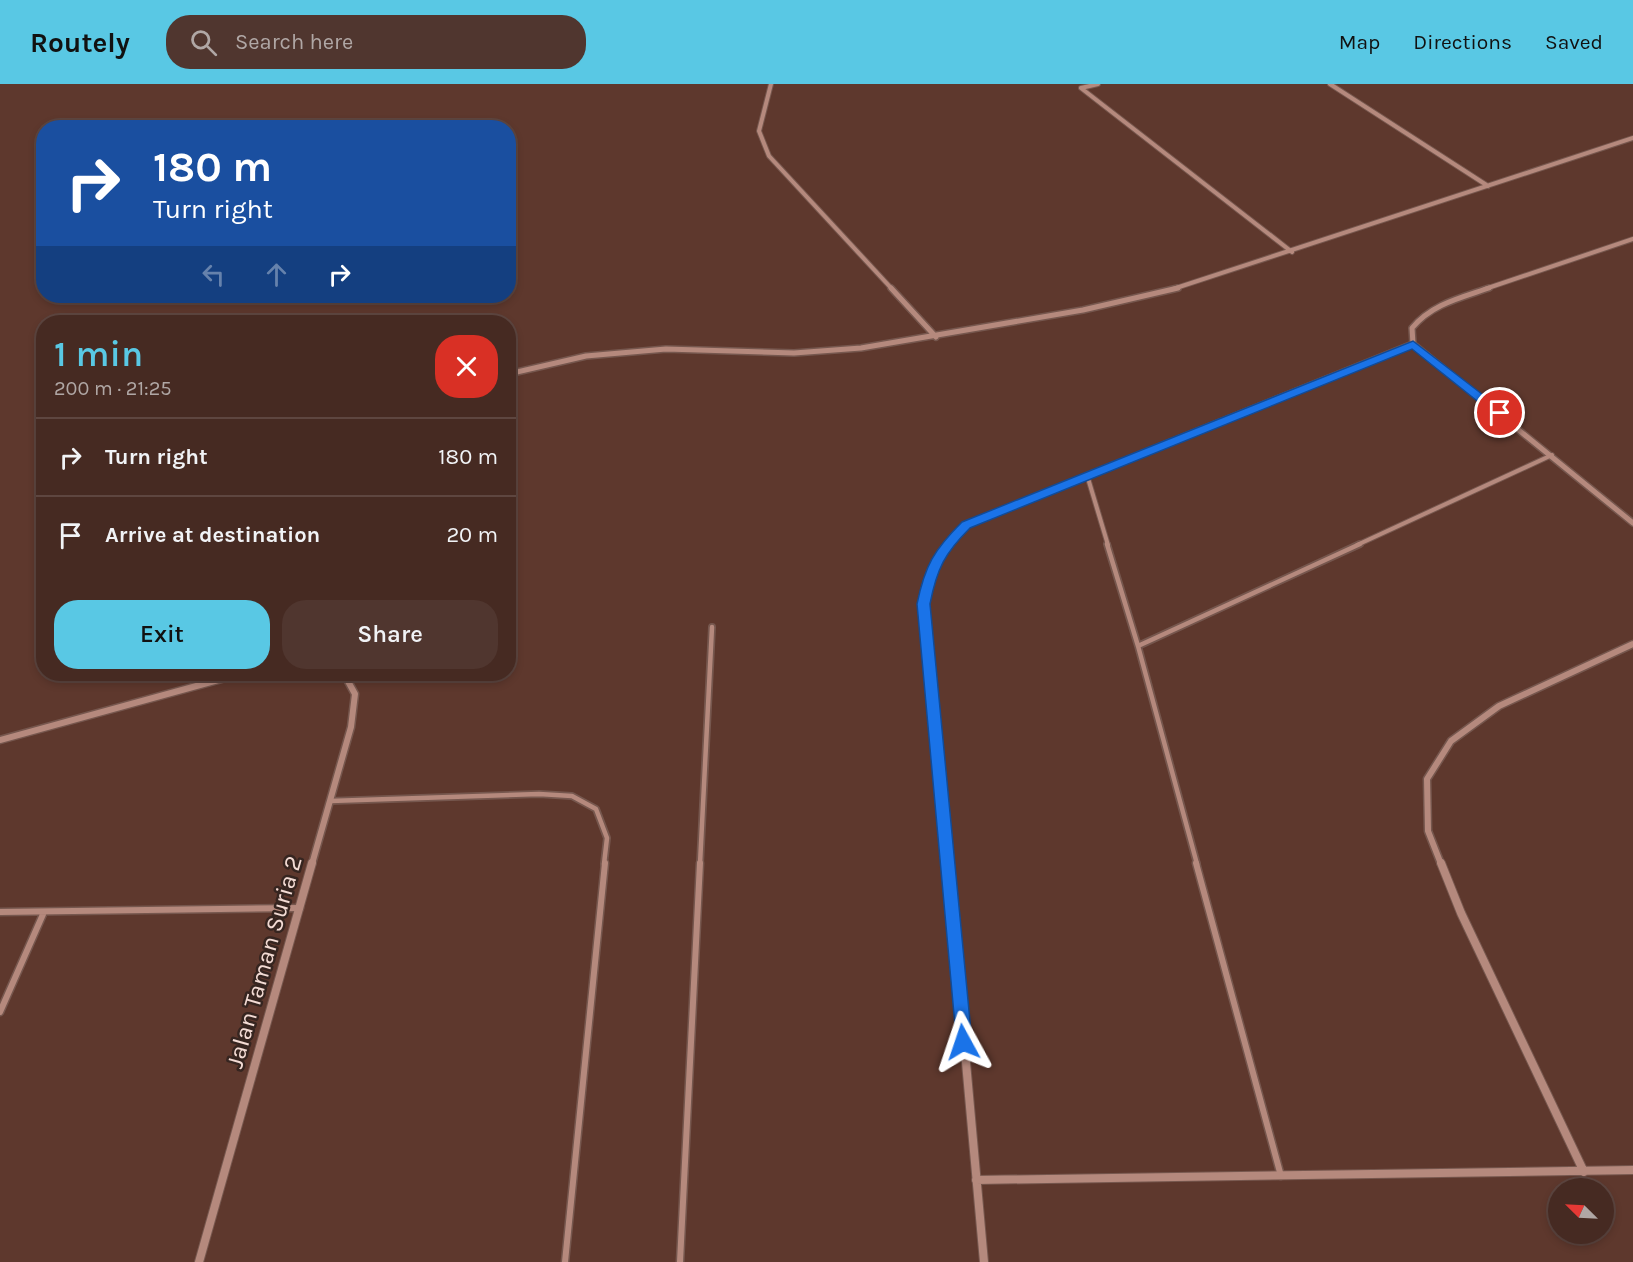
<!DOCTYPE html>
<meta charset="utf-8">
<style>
body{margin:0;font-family:Karla,sans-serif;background:#50362f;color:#f1f3f6;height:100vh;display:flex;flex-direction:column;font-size:22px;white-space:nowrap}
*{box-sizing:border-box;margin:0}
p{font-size:20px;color:#b0a7a5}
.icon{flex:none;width:33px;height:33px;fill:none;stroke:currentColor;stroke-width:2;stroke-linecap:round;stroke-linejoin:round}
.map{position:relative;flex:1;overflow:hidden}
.side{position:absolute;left:36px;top:231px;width:480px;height:366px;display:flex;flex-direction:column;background:#462a22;border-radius:24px;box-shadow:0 3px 9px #0003,0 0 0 2px #5e4640}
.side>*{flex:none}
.banner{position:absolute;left:36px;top:36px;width:480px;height:183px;border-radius:24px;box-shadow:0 3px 9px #0003,0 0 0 2px #5e4640;background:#1a4fa0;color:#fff;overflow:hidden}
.needle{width:39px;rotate:294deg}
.controls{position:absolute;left:1548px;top:1094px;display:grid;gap:12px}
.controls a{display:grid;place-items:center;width:66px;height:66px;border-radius:50%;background:#462a22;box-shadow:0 3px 9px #0003,0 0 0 2px #5e4640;font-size:30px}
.pin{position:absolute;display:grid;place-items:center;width:51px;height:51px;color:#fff;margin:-26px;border:3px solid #fff;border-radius:50%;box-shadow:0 2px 6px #0007}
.me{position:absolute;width:66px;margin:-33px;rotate:355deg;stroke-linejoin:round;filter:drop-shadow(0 0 4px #0008)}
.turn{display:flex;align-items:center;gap:21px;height:126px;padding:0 18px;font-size:27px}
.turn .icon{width:78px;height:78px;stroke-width:2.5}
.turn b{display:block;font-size:42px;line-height:51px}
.lanes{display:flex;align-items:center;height:57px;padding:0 18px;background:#0003;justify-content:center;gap:30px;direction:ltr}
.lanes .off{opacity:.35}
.round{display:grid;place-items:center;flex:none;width:63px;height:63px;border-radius:24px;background:#50362f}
.overview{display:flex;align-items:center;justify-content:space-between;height:102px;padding:0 18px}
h1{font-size:36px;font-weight:600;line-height:45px;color:#59c8e4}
.button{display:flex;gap:12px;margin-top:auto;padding:12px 18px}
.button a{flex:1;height:69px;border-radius:24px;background:#59c8e4;color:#111;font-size:24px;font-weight:600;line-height:69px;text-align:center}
.button a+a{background:#50362f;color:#f1f3f6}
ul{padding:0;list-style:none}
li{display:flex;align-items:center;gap:18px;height:78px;padding:0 18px;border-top:2px solid #5e4640}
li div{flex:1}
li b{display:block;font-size:22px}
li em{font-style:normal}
header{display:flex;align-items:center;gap:36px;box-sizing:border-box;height:84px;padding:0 30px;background:#59c8e4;color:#111}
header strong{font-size:28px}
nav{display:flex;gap:33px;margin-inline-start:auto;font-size:21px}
.search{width:420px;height:54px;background:#50362f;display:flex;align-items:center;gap:15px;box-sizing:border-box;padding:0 21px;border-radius:24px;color:#b0a7a5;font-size:22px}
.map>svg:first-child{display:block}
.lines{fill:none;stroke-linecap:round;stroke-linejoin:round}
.lane-far2-casing{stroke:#76574e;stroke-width:6}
.lane-far1-casing{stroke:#76574e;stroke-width:8}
.lane-casing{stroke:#76574e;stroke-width:9}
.street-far3-casing{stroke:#76574e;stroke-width:6}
.street-far2-casing{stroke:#76574e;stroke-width:8}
.street-far1-casing{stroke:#76574e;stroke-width:9}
.street-casing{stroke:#76574e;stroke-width:10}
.lane-far2{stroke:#b5897d;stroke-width:4}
.lane-far1{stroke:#b5897d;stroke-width:4.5}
.lane{stroke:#b5897d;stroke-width:6}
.street-far3{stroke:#b5897d;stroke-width:4}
.street-far2{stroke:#b5897d;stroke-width:5}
.street-far1{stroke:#b5897d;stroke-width:6}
.street{stroke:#b5897d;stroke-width:8}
.route{fill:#1a73e8;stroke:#114b97;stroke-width:1.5}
.labels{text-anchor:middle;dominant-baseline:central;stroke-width:5;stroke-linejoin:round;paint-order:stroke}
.near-street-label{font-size:24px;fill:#f3dbd4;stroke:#362520}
</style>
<header>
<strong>Routely</strong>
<div class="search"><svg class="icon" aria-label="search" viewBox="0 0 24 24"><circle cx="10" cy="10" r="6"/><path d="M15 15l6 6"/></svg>Search here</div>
<nav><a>Map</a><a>Directions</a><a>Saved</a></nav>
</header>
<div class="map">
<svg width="1633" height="1178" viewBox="0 0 1633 1178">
<rect width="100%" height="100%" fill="#5e382d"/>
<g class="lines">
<defs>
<path id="lane-far2" d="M1087 391 1108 461
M1357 461 1552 371"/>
<path id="lane-far1" d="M1107 460 1138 562 1360 460
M1138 562 1197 780
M330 717 539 710 572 712 596 725 607 754 604 780
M700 780 712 543"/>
<path id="lane" d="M1196 779 1281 1092
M0 828 300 824
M0 928 44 828
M565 1178 605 779
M680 1178 700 779"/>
<path id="street-far3" d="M771 0 759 47 769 72 892 205
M1098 0 1081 4 1292 168
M1330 0 1488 102
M1173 205 1633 54
M1485 205 1633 155"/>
<path id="street-far2" d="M891 204 936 253
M1413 260 1633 439
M1413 260 1412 244C1432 220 1460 214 1489 204
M508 290 586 272 666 265 794 269 861 264 1083 226 1178 204
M948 461 966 441 1413 260"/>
<path id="street-far1" d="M0 656 240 590
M312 780 351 643 355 610 344 590
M948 780 924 520 933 485 949 460
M1441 780 1428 747 1427 695 1451 657 1499 622 1633 560"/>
<path id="street" d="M948 779 984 1178
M1441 779 1461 829 1584 1088
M976 1096 1633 1086
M199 1178 312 779"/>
</defs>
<use href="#lane-far2" class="lane-far2-casing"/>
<use href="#lane-far1" class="lane-far1-casing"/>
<use href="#lane" class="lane-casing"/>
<use href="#street-far3" class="street-far3-casing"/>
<use href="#street-far2" class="street-far2-casing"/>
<use href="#street-far1" class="street-far1-casing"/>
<use href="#street" class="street-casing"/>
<use href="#lane-far2" class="lane-far2"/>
<use href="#lane-far1" class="lane-far1"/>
<use href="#lane" class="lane"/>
<use href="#street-far3" class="street-far3"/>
<use href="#street-far2" class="street-far2"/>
<use href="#street-far1" class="street-far1"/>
<use href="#street" class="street"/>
</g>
<path class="route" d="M1413 257 1504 327V332H1496L1412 265 970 444C945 469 937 484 930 520L972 958 969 964 963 966 957 964 917 520C925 481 934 466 962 438Z"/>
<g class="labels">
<g class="near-street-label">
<text transform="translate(264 878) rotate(-74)">Jalan Taman Suria 2</text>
</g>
</g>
</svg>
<div class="controls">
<a><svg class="needle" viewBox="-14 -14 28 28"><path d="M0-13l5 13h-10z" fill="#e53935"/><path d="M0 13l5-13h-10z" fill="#b0a7a5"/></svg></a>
</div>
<div class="pin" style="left:1500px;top:329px;background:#d93025"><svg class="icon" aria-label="arrive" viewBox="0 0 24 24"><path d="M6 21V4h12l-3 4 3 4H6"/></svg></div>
<svg class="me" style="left:963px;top:958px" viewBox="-20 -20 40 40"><path d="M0-17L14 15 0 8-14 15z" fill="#1a73e8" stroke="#fff" stroke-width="4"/></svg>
<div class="banner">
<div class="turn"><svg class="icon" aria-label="right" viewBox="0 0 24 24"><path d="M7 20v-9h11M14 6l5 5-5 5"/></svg><div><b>180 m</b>Turn right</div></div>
<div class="lanes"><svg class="icon off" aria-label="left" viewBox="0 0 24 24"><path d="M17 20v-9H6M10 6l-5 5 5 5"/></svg><svg class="icon off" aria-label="ahead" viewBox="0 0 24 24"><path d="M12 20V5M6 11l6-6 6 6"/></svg><svg class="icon" aria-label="right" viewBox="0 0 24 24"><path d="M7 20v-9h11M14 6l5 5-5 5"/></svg></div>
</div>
<section class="side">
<div class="overview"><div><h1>1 min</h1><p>200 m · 21:25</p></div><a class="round" style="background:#d93025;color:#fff"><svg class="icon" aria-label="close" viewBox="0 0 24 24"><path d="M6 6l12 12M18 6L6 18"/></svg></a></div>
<ul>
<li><svg class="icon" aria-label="right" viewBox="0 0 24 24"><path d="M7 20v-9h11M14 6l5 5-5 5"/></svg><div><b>Turn right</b></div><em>180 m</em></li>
<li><svg class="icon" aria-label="arrive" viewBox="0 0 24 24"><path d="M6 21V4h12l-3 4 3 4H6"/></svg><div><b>Arrive at destination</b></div><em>20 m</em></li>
</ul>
<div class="button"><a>Exit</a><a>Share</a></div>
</section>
</div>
